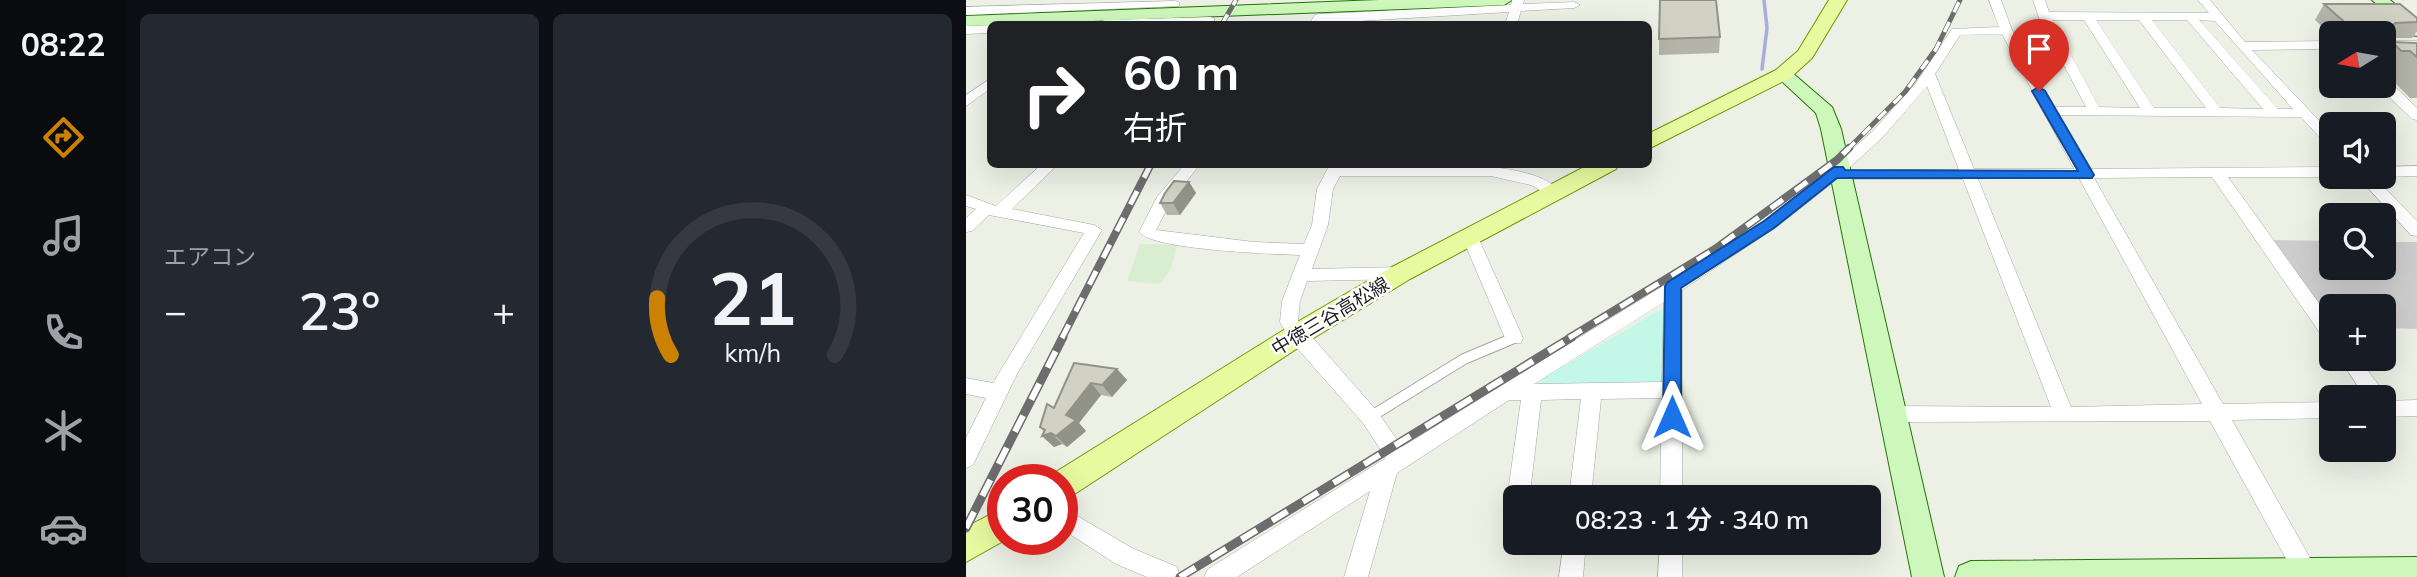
<!DOCTYPE html>
<html lang="ja">
<meta charset="utf-8">
<style>
:root{--surface:#171b24;--page:#242831;--text:#f1f3f6;--muted:#9ea1a6;--line:#363941;--accent:#ca8104}
body{margin:0;font-family:Mulish,"Noto Sans JP",sans-serif;background:var(--page);color:var(--text);height:100vh;display:flex;flex-direction:column;font-size:26px;white-space:nowrap}
*{box-sizing:border-box;margin:0}
p{font-size:23px;color:var(--muted)}
.icon{flex:none;width:38px;height:38px;fill:none;stroke:currentColor;stroke-width:2;stroke-linecap:round;stroke-linejoin:round}
.map{position:relative;flex:1;overflow:hidden}
.side{display:flex;flex-direction:column;gap:14px;padding:14px;background:#0d0f14;width:840px}
.side>*{flex:none}
.hud{position:absolute;left:21px;top:21px;width:665px;height:147px;border-radius:10px;box-shadow:0 7px 28px #0002;background:#202124;color:#fff;overflow:hidden}
.needle{width:46px;rotate:259deg}
.buttons{position:absolute;left:1353px;top:21px;display:grid;gap:14px}
.buttons a{display:grid;place-items:center;width:77px;height:77px;border-radius:10px;background:var(--surface);box-shadow:0 7px 28px #0002;font-size:35px}
.speed{position:absolute;left:21px;top:464px;display:flex;gap:14px;font-size:35px;font-weight:700;text-align:center}
.speed>*{display:grid;place-content:center;width:91px;height:91px;border-radius:50%;background:var(--surface);box-shadow:0 7px 28px #0002;line-height:1}
.speed .limit{border:10px solid #d22;background:#fff;color:#111}
.pin{position:absolute;display:grid;place-items:center;width:60px;height:60px;color:#fff;margin:-72px -30px;border-radius:50% 50% 50% 0;rotate:-45deg;box-shadow:0 0 7px #0007}
.pin .icon{rotate:45deg}
.me{position:absolute;width:77px;margin:-38px;rotate:0deg;stroke-linejoin:round;filter:drop-shadow(0 0 5px #0008)}
.turn{display:flex;align-items:center;gap:24px;height:147px;padding:0 21px;font-size:32px}
.turn .icon{width:91px;height:91px;stroke-width:2.5}
.turn b{display:block;font-size:49px;line-height:60px}
.big{font-size:52px;font-weight:600;line-height:1.1}
.side .widget{flex:1;display:flex;flex-direction:column;justify-content:center;gap:10px;min-width:0;padding:0 24px;border-radius:10px;background:var(--page)}
.side .dial{align-items:center;gap:0}
.dial svg{height:182px;overflow:visible;fill:none;stroke:var(--line);stroke-width:7;stroke-linecap:round;text-anchor:middle}
.dial text{fill:var(--text);stroke:none}
.heat{display:flex;justify-content:space-between;align-items:center;font-size:38px;direction:ltr}
.side .tiles{flex:1;display:grid;gap:14px;grid-template-columns:repeat(2,1fr)}
.trip{position:absolute;left:537px;top:485px;width:378px;height:70px;border-radius:10px;background:var(--surface);box-shadow:0 7px 28px #0002;font-weight:600;line-height:70px;text-align:center}
main{display:flex;flex:1;min-height:0}
.tabs{display:flex;flex-direction:column;width:126px;justify-content:space-around;align-items:center;background:#090b0e;color:var(--muted)}
.tabs .icon{width:49px;height:49px}
.tabs .current{color:var(--accent)}
.tabs b{font-size:32px;color:var(--text)}
.map>svg:first-child{display:block}
.religious{fill:#cdcdcd}
.farmland{fill:#d9eed1}
.park{fill:#c3f8e9}
.lines{fill:none;stroke-linecap:round;stroke-linejoin:round}
.stream{stroke:#a7aedc;stroke-width:3.5}
.lane-casing{stroke:#a6a6a6;stroke-width:12}
.street-casing{stroke:#a6a6a6;stroke-width:1}
.secondary-casing{stroke:#237507;stroke-width:2}
.primary-casing{stroke:#6a9703;stroke-width:2}
.lane{stroke:#fff;stroke-width:10}
.street{fill:#fff;fill-rule:evenodd}
.secondary{fill:#cef8bb;fill-rule:evenodd}
.primary{fill:#e8faa0;fill-rule:evenodd}
.rail-far2-casing{stroke:#6d6d6d;stroke-width:5}
.rail-far1-casing{stroke:#6d6d6d;stroke-width:8}
.rail-casing{stroke:#6d6d6d;stroke-width:9}
.rail-far2{stroke:#fff;stroke-width:3.5;stroke-dasharray:11;stroke-linecap:butt}
.rail-far1{stroke:#fff;stroke-width:5;stroke-dasharray:15;stroke-linecap:butt}
.rail{stroke:#fff;stroke-width:6;stroke-dasharray:18;stroke-linecap:butt}
.wall{fill:#b4b5a8}
.shaded-wall{fill:#929388}
.building{fill:#d1d2c3;stroke:#929388;stroke-width:2}
.route{fill:#1a73e8;stroke:#114b97;stroke-width:2}
.labels{text-anchor:middle;stroke-width:5;stroke-linejoin:round;paint-order:stroke}
.street-label{font-size:19px;fill:#1f1f1f;stroke:#fff}
</style>
<main>
<nav class="tabs">
<b>08:22</b>
<svg class="icon current" aria-label="directions" viewBox="0 0 24 24"><path d="M12 3l9 9-9 9-9-9zM9 14v-3h6M13 9l2 2-2 2"/></svg>
<svg class="icon" aria-label="music" viewBox="0 0 24 24"><path d="M9 18V5l10-2v13"/><circle cx="6" cy="18" r="3"/><circle cx="16" cy="16" r="3"/></svg>
<svg class="icon" aria-label="phone" viewBox="0 0 24 24"><path d="M5 4h4l2 5-3 2q2 4 5 5l2-3 5 2v4C11 20 4 13 5 4z"/></svg>
<svg class="icon" aria-label="climate" viewBox="0 0 24 24"><path d="M12 3v18M4 7l16 10M4 17L20 7"/></svg>
<svg class="icon" aria-label="car" viewBox="0 0 24 24"><path d="M5 17H2v-5l4-1 3-4h7l3 4 3 1v5h-3M9 17h6M6 11h13"/><circle cx="7" cy="17" r="2"/><circle cx="17" cy="17" r="2"/></svg>
</nav>
<section class="side">
<div class="tiles">
<div class="widget"><p>エアコン</p>
<div class="heat"><a>−</a><b class="big">23°</b><a>+</a></div>
</div>
<div class="widget dial"><svg viewBox="0 0 100 80">
<path d="M14 69A42 42 0 1 1 86 69"/>
<path d="M14 69A42 42 0 0 1 8 44" stroke="#ca8104"/>
<text x="50" y="56" font-size="32" font-weight="700">21</text>
<text x="50" y="72" font-size="11">km/h</text>
</svg></div>
</div>
</section>
<div class="map">
<svg width="1451" height="577" viewBox="0 0 1451 577">
<rect width="100%" height="100%" fill="#ecf0e5"/>
<polygon class="religious" points="1303,240 1365,241 1365,268 1418,268 1418,242 1451,242 1451,329 1418,328 1418,306 1365,306 1365,327"/>
<polygon class="farmland" points="174,244 211,245 205,269 194,284 161,281"/>
<polygon class="park" points="698,310 697,384 573,386 574,380 692,311"/>
<g class="lines">
<polyline class="stream" points="796,69 801,28 798,0"/>
<g class="lane-casing">
<polyline id="lane" points="404,417 498,359 548,338"/>
</g>
<g class="street-casing">
<g id="street">
<polygon points="546,0 558,0 557,4 608,2 614,5 608,8 555,11 551,24 539,24 543,12 343,24 349,15 353,14 545,5"/>
<path d="M1023,0H1035L1046,30L1088,107H1120L1073,18L1067,0H1079L1083,12L1243,13L1232,0H1244L1279,42L1365,41V49L1286,50L1365,133V145L1360,144L1335,117L1092,115L1123,169L1365,167V177H1262L1365,320V341L1358,339L1246,177L1128,178L1257,404L1365,402V418L1266,420L1348,565L1352,573L1350,577H1330L1244,421L927,422L920,420L917,414L920,408L927,406L1085,407L997,179H871L813,225L716,290V497H694L696,398L635,399L625,497H603L615,399L575,400L565,485L562,492L554,495L546,492L543,485L555,400H543L431,473L402,577H378L404,491L271,577H238L242,569L420,458L397,423L324,340L314,322L316,301L334,255C307,254 187,250 173,232L191,197L219,164H234L204,203L190,230L288,242L338,244L346,225L351,189L364,164C383,164 405,166 427,166C469,166 568,158 596,193L588,198L565,185L525,176H374L367,189L362,225L346,269L435,267L444,273L435,279L341,281L334,301L332,321L411,411L436,447L744,257L856,176L907,131L950,83L986,29L1033,27ZM1086,20H1118L1174,108L1133,107ZM1130,20H1173L1240,108H1188ZM1186,20H1221L1297,109L1254,108ZM1233,20L1249,21L1327,109H1312ZM1036,34L1108,169H1008L969,74L994,35ZM961,86L993,170H881L917,137ZM1113,178L1236,404L1105,407L1012,179ZM698,302L696,382L568,384Z"/>
<polygon points="209,1 213,2 213,6 0,15 0,7"/>
<polygon points="244,17 248,18 248,24 132,24 138,20"/>
<polygon points="24,25 24,33 0,34 0,26"/>
<rect x="1418" y="41" width="33" height="8"/>
<polygon points="24,79 24,89 0,106 0,95"/>
<polygon points="1418,80 1423,81 1451,108 1451,120 1446,119 1413,87 1418,86"/>
<polygon points="76,164 92,164 46,209 128,225 136,230 51,374 7,465 0,468 0,438 20,398 0,394 0,378 27,383 118,233 23,215 6,231 0,232 0,218 10,209 0,206 0,195 30,206"/>
<polygon points="1451,166 1451,176 1418,177 1418,167"/>
<polygon points="1392,177 1408,177 1451,221 1451,236 1445,235"/>
<polygon points="504,231 512,237 557,338 555,343 541,343 539,338 496,237"/>
<polygon points="1374,359 1393,359 1417,391 1420,397 1418,401 1451,400 1451,416 1418,417 1418,397 1399,397"/>
<polygon points="96,507 166,548 211,567 214,577 181,577 150,564 96,529"/>
<polygon points="598,542 620,542 617,577 593,577"/>
<polygon points="694,542 716,542 716,577 692,577"/>
</g>
</g>
<g class="secondary-casing">
<g id="secondary">
<polygon points="413,0 546,0 538,5 0,26 0,16"/>
<polygon points="1406,0 1424,0 1451,22 1451,36 1445,35"/>
<polygon points="817,69 823,70 866,107 875,129 978,577 946,577 855,129 850,113 808,74"/>
<polygon points="1451,557 1451,577 989,577 993,566 1005,561"/>
</g>
</g>
<g class="primary-casing">
<g id="primary">
<polygon points="863,0 881,0 846,58 824,78 682,149 682,134 810,70 832,51"/>
<polygon points="624,164 653,164 650,169 444,279 341,342 107,495 96,499 96,480 82,480 85,475 321,328 426,267"/>
<polygon points="37,508 37,539 41,539 0,562 0,527"/>
</g>
</g>
<use href="#lane" class="lane"/>
<use href="#street" class="street"/>
<use href="#secondary" class="secondary"/>
<use href="#primary" class="primary"/>
<g class="rail-far2-casing">
<g id="rail-far2">
<polyline points="256,24 270,0"/>
<polyline points="881,150 939,92 970,49 994,0"/>
</g>
</g>
<g class="rail-far1-casing">
<g id="rail-far1">
<polyline points="96,338 185,164"/>
<polyline points="603,338 749,249 871,160 883,148"/>
</g>
</g>
<g class="rail-casing">
<g id="rail">
<polyline points="0,528 97,337"/>
<polyline points="214,577 606,337"/>
</g>
</g>
<use href="#rail-far2" class="rail-far2"/>
<use href="#rail-far1" class="rail-far1"/>
<use href="#rail" class="rail"/>
</g>
<g class="wall">
<polygon points="1358,4 1451,18 1451,31 1446,38 1418,38 1418,40 1418,33 1365,33 1365,35 1349,20"/>
<polygon points="754,37 753,53 693,55 693,39"/>
<polygon points="1426,42 1451,43 1451,98 1444,98 1425,79 1418,78 1418,54"/>
<polygon points="223,182 230,193 214,215 201,215 194,203"/>
<polygon points="108,363 151,369 161,380 146,397 135,395 113,423 120,431 101,447 96,444 88,447 76,436 78,432 74,427 88,408"/>
</g>
<g class="shaded-wall">
<polygon points="223,182 230,193 214,215 207,203"/>
<polygon points="151,369 161,380 146,397 136,385"/>
<polygon points="125,383 135,395 113,423 120,431 101,447 90,436 100,415"/>
<polygon points="85,433 96,444 88,447 76,436"/>
</g>
<g class="building">
<polygon points="694,0 750,0 754,37 693,39"/>
<polygon points="1358,4 1434,4 1451,18 1451,22 1429,23 1426,27 1384,27"/>
<polygon points="1426,42 1451,43 1451,57 1444,51 1435,51"/>
<polygon points="208,181 223,182 207,203 194,203 199,193"/>
<polygon points="108,363 151,369 136,385 125,383 100,415 110,420 90,436 85,433 76,436 79,430 74,427 81,404 88,408"/>
</g>
<polygon class="route" points="1073,87 1079,91 1128,175 1126,178 871,178 808,228 715,288 715,417 712,422 706,424 699,422 697,417 699,286 702,282 798,221 868,167 877,167 879,170 1112,171 1066,91"/>
<g class="labels">
<g class="street-label">
<text transform="translate(364 316) rotate(-31)" y="7">中徳三谷高松線</text>
</g>
</g>
</svg>
<div class="buttons">
<a><svg class="needle" viewBox="-14 -14 28 28"><path d="M0-13l5 13h-10z" fill="#e53935"/><path d="M0 13l5-13h-10z" fill="#9ea1a6"/></svg></a>
<a><svg class="icon" aria-label="sound" viewBox="0 0 24 24"><path d="M4 9h4l5-4v14l-5-4H4zM17 9q2 3 0 6"/></svg></a>
<a><svg class="icon" aria-label="search" viewBox="0 0 24 24"><circle cx="10" cy="10" r="6"/><path d="M15 15l6 6"/></svg></a>
<a>+</a>
<a>−</a>
</div>
<div class="speed"><div class="limit">30</div></div>
<div class="pin" style="left:1073px;top:91px;background:#d93025"><svg class="icon" aria-label="arrive" viewBox="0 0 24 24"><path d="M6 21V4h12l-3 4 3 4H6"/></svg></div>
<svg class="me" style="left:706px;top:417px" viewBox="-20 -20 40 40"><path d="M0-17L14 15 0 8-14 15z" fill="#1a73e8" stroke="#fff" stroke-width="4"/></svg>
<div class="trip">08:23 · 1 分 · 340 m</div>
<div class="hud">
<div class="turn"><svg class="icon" aria-label="right" viewBox="0 0 24 24"><path d="M7 20v-9h11M14 6l5 5-5 5"/></svg><div><b>60 m</b>右折</div></div>
</div>
</div>
</main>
